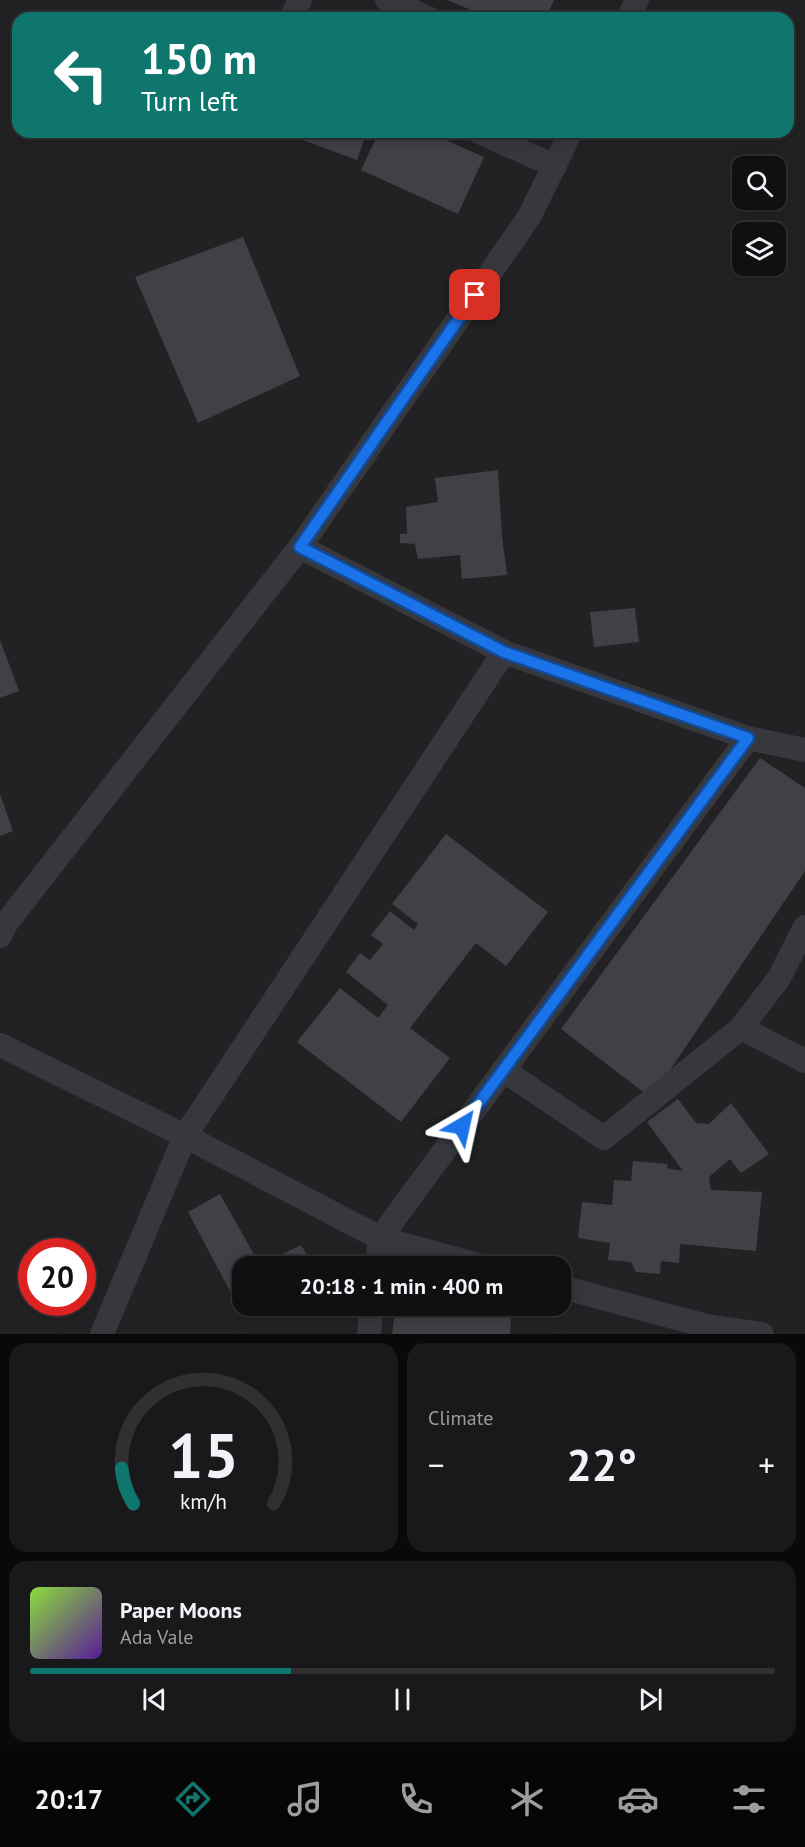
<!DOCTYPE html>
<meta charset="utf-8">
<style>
:root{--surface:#101012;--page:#19191b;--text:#f1f3f6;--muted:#9c9d9f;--line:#303032;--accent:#0f766e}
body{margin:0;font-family:"PT Sans",sans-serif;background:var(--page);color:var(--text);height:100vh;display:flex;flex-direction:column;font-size:22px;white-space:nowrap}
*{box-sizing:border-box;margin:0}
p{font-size:20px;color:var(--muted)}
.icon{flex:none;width:33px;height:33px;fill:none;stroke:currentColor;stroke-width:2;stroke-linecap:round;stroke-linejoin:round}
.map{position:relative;height:1334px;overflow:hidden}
.sheet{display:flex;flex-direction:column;gap:9px;padding:9px;background:#09090a;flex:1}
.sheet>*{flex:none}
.guide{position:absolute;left:12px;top:12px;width:782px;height:126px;border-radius:18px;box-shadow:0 3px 15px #0003,0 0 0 2px var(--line);background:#0f766e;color:#fff;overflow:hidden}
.controls{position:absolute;left:732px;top:156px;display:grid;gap:12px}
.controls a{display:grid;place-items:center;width:54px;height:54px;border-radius:12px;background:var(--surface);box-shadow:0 3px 15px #0003,0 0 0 2px var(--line);font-size:30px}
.speed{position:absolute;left:18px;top:1238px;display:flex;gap:12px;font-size:30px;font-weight:700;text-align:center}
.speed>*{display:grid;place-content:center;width:78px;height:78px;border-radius:50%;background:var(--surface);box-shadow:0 3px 15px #0003,0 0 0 2px var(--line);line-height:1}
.speed .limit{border:9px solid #d22;background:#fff;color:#111}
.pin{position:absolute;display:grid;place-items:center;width:51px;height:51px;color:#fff;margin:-26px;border-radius:12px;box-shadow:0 3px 9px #0006}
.me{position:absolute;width:66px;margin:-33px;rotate:36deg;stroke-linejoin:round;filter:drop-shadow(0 0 4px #0008)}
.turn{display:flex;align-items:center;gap:21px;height:126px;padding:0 30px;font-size:27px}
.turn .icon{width:78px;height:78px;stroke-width:2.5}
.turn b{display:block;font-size:42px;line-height:51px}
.big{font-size:45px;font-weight:700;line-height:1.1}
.sheet .widget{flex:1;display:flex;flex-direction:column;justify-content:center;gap:9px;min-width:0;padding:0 21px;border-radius:18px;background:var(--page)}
.sheet .dial{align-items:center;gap:0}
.dial svg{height:156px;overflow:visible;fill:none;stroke:var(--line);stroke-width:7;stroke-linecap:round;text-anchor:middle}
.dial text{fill:var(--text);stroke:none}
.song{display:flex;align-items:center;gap:18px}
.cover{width:72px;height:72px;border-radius:9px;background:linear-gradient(135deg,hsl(90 70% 55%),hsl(270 70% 35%))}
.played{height:6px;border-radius:3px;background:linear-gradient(90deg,var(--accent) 35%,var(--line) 35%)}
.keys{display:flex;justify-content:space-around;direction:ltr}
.heat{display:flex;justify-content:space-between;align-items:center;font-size:33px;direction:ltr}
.sheet .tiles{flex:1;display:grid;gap:9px;grid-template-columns:1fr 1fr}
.widget:last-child{grid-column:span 2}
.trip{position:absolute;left:232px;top:1256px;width:339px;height:60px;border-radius:18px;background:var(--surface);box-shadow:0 3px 15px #0003,0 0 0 2px var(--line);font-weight:700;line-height:60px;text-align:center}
.dock{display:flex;height:96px;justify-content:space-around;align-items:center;background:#060607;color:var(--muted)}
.dock .icon{width:42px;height:42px}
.dock .selected{color:var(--accent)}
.dock b{font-size:27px;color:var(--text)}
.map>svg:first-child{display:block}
.built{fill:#222225;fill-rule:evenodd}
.building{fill:#404145}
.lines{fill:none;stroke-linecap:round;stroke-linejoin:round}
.minor{stroke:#37383d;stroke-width:24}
.route-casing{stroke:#114b97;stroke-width:15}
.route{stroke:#1a73e8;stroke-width:10}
</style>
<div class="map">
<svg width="805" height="1334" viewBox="0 0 805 1334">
<rect width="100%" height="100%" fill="#161618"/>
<path class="built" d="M0,0H805V1334H0ZM18,18H788V132H18ZM742,166H776V200H742ZM742,232H776V266H742ZM32,1251H82V1302H32ZM243,1266H561V1305H243Z"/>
<g class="building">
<polygon points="447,0 554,0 546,18 490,18"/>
<polygon points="281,132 367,132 357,160"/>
<polygon points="379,132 428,132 484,157 458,214 361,170"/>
<polygon points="243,237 300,376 198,423 135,277"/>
<polygon points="498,470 502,536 507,575 462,579 460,555 418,559 415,544 400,543 400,534 407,534 406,507 438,502 435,478"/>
<polygon points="635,608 639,642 594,647 590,612"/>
<polygon points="0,640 19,691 0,698"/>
<polygon points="760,758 805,788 805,871 651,1098 561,1029"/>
<polygon points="0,794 13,831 0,836"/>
<polygon points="446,834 548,912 506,966 476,943 410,1028 450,1058 401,1122 297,1042 340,988 378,1018 388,1005 346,972 360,953 370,960 383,944 371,935 390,911 414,930 418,924 392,904"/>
<polygon points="678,1099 696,1123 709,1124 731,1103 769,1154 741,1173 730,1159 709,1177 711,1190 762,1192 756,1251 680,1244 679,1263 661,1261 660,1274 636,1272 631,1262 608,1260 610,1243 578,1238 582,1202 612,1205 614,1180 631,1181 633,1161 668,1164 667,1168 683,1171 647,1122"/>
<polygon points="220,1194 260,1265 301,1245 314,1266 243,1266 243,1305 255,1305 241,1312 188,1212"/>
<polygon points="396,1305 511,1318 510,1334 392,1334"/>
</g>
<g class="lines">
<g class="minor">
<polyline points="387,0 428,18"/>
<polyline points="291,18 300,0"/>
<polyline points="628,18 637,0"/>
<polyline points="479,132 555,166"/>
<polyline points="300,547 504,652 748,738 805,750"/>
<polyline points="0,936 7,922 300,547 529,217 571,132"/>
<polyline points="741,1028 805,1061"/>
<polyline points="0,1045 185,1136 380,1238 482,1266"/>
<polyline points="503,1070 604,1138 741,1028 779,978 805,927"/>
<polyline points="377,1266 380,1238 748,738"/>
<polyline points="561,1287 707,1326 762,1334"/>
<polyline points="102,1334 185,1136 504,652"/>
<polyline points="369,1334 372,1305"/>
</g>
</g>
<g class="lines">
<g class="route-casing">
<polyline id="route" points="462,1126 748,738 504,652 300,547 475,295"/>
</g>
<use href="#route" class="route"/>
</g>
</svg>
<div class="controls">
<a><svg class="icon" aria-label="search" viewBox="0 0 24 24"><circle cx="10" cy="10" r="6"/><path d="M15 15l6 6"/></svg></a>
<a><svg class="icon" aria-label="layers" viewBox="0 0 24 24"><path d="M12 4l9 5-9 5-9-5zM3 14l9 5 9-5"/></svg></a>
</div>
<div class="speed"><div class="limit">20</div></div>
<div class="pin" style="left:475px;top:295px;background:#d93025"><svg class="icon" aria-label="arrive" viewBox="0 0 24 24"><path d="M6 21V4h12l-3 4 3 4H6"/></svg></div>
<svg class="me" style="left:462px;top:1126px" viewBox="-20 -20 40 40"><path d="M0-17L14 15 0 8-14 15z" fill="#1a73e8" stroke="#fff" stroke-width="4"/></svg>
<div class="trip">20:18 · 1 min · 400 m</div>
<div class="guide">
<div class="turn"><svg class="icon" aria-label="left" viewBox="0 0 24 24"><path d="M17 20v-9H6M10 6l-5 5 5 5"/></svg><div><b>150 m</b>Turn left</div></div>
</div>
</div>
<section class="sheet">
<div class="tiles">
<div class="widget dial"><svg viewBox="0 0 100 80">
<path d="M14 69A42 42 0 1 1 86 69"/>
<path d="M14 69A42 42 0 0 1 8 51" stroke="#0f766e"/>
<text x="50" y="56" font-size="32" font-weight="700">15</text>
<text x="50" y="72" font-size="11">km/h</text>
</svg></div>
<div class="widget"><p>Climate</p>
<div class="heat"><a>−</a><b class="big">22°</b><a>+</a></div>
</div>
<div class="widget">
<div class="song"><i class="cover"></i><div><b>Paper Moons</b><p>Ada Vale</p></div></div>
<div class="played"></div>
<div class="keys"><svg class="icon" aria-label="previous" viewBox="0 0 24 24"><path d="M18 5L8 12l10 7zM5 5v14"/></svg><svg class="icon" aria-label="pause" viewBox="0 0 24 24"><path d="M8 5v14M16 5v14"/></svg><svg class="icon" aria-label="next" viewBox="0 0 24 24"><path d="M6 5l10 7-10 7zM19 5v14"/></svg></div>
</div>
</div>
</section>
<nav class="dock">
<b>20:17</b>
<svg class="icon selected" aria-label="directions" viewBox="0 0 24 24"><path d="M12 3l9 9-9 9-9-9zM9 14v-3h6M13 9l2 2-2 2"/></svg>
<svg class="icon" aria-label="music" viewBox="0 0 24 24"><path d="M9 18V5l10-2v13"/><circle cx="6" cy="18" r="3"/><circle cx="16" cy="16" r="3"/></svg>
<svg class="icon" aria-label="phone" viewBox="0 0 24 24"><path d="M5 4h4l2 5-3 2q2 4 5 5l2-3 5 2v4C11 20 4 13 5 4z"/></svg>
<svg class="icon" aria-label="climate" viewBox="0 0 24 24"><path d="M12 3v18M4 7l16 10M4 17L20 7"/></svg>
<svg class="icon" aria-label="car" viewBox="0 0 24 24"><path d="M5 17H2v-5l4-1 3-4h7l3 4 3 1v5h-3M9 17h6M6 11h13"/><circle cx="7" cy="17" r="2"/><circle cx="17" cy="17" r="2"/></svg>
<svg class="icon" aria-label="filters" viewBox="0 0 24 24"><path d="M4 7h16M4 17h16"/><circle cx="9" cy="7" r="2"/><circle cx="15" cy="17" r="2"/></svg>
</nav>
